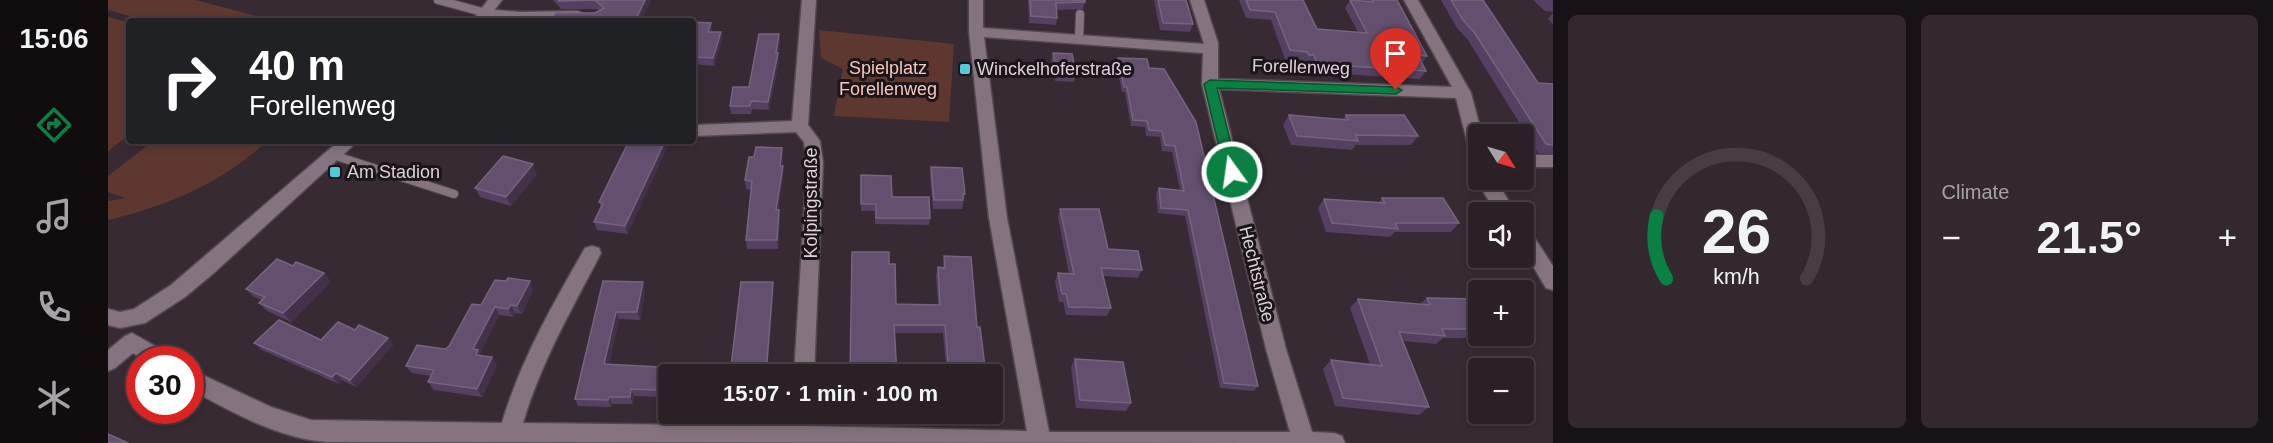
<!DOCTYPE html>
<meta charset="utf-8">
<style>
:root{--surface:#2a2026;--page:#32282e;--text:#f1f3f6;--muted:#a5a3a7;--line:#463e43;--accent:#0b8043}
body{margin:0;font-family:Helvetica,sans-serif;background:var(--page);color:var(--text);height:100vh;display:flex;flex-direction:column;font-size:22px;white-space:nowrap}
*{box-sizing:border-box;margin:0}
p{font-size:20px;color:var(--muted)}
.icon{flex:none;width:33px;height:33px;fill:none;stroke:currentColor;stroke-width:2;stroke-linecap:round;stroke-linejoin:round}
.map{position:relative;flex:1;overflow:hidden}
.details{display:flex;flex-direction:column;gap:15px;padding:15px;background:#171215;width:720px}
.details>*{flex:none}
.banner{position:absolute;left:18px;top:18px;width:570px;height:126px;border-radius:6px;box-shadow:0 3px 9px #0003,0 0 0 2px var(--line);background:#202124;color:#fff;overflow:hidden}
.needle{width:39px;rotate:127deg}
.controls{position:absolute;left:1360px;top:124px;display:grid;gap:12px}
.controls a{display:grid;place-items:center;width:66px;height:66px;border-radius:6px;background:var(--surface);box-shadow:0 3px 9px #0003,0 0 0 2px var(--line);font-size:30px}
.speed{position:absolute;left:18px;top:346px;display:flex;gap:12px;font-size:30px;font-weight:700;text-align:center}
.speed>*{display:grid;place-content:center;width:78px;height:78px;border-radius:50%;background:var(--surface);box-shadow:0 3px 9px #0003,0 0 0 2px var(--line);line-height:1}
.speed .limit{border:9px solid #d22;background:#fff;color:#111}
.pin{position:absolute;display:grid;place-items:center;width:51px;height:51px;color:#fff;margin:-62px -26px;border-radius:50% 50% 50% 0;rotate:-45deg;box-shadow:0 0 6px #0007}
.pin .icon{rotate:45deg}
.me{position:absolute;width:66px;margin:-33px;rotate:346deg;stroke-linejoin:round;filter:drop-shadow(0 0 4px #0008)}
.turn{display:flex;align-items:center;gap:21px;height:126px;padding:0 24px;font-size:27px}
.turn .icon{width:78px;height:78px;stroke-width:2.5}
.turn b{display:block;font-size:42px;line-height:51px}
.big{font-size:45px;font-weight:700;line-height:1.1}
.details .widget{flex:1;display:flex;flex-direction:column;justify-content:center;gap:9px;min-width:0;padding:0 21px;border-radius:9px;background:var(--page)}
.details .dial{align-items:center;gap:0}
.dial svg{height:156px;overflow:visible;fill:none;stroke:var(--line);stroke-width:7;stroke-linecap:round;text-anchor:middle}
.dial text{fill:var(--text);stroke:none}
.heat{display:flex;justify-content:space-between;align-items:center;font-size:33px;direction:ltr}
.details .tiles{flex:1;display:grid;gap:15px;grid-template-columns:repeat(2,1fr)}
.trip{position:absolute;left:550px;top:364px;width:345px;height:60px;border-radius:6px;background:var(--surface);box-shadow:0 3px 9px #0003,0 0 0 2px var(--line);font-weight:700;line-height:60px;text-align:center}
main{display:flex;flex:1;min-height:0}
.tab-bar{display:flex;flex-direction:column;width:108px;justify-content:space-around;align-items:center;background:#110d0f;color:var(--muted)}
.tab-bar .icon{width:42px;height:42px}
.tab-bar .selected{color:var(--accent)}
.tab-bar b{font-size:27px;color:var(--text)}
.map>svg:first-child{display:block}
.green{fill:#5e382f}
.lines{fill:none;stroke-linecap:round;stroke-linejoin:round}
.service-casing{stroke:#544850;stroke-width:10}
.minor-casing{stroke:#544850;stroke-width:3}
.tertiary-casing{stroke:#544850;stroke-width:3}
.service{stroke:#85747f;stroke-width:8}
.minor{fill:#85747f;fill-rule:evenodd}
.tertiary{fill:#85747f;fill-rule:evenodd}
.wall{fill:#554061}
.shaded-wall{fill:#433149}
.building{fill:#64506e;stroke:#76647e;stroke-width:1.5}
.route{fill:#0b8043;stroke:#07532c;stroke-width:1.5}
.poi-dot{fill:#52cbd8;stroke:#1b1519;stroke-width:2}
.labels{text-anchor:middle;stroke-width:6;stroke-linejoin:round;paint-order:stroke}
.street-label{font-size:18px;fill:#dcd2d8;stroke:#1b1519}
.park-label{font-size:18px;fill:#f7c7bc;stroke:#1b1519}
.poi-label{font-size:18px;fill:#dcd2d8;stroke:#1b1519;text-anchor:start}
</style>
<main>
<nav class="tab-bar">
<b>15:06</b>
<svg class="icon selected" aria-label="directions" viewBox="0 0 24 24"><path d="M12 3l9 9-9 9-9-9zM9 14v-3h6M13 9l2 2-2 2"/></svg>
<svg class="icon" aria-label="music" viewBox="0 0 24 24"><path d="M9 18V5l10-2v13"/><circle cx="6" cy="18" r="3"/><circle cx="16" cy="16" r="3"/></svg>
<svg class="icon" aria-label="phone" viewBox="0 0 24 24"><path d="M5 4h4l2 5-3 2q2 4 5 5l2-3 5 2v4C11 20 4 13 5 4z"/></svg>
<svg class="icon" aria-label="climate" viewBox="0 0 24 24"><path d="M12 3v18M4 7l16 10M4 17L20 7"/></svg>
</nav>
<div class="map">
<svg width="1445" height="443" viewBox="0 0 1445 443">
<rect width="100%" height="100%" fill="#382a33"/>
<g class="green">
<polygon points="0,0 87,0 168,21 39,21 0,10"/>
<polygon points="0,17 21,23 21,135 0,151"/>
<polygon points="711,30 846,44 841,122 726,116 735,69 713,58"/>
<path d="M45,141H159C114,183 59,206 0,220V201L17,198L0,192V176Z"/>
</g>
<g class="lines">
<g class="service-casing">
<g id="service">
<polyline points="330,0 378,13"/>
<polyline points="971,39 972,14"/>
<polyline points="225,155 346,194"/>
</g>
</g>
<g class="minor-casing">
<g id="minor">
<polygon points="694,0 708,0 700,125 712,141 715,163 706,375 686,375 699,163 696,142 688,132 585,136 585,126 588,125 684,121"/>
<path d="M861,0H875V28L1096,44L1082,0H1096L1110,43V79L1344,87L1296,0H1310L1363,93L1374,135H1371V163L1365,161L1363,157L1348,98L1111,89L1178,349L1204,432L1226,433L1234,436L1237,443L219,442C172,439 123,412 82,389V369L163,407L203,420L394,423C412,361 445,304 477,248L484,246L491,248L493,253C464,309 433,362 415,423L683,426V414H705L704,426L919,431L881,218L861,32ZM876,37L1095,53L1094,84L1158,349L1182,432H941L899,218Z"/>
<polygon points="378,9 411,12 470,11 477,15 470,19 411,20 373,16 371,13"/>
<rect x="1416" y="155" width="29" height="12"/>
<polygon points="1371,179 1388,180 1408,213 1389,213 1376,193"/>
<polygon points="1416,229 1422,231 1445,266 1445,290 1438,288 1416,251"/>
<polygon points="24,333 61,354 64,360 36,360 25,353 7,368 0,371 0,350 17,336"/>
</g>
</g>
<g class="tertiary-casing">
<g id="tertiary">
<polygon points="380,0 394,0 378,21 364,21"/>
<polygon points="231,141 250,141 107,272 77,297 37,323 12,328 0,325 0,309 12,312 26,309 63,285"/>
</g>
</g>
<use href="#service" class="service"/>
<use href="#minor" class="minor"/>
<use href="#tertiary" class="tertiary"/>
</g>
<g class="wall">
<polygon points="445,0 543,0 533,21 487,13 491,10 489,9 453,9"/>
<polygon points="920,0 977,0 977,2 975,9 948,10 949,18 948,25 921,23"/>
<polygon points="1046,0 1078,0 1085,24 1082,32 1052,30"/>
<polygon points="1131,0 1195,0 1209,29 1250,32 1237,8 1242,0 1255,1 1255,0 1289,0 1319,56 1314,63 1318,71 1312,79 1204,72 1201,64 1196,63 1195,60 1177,59 1163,20 1138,18"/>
<polygon points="1333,0 1375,0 1430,83 1445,84 1445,154 1430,153 1360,40 1349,28"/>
<polygon points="1425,0 1445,0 1445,12 1437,11"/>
<polygon points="1445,13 1445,24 1440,19"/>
<polygon points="585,22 604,31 603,32 613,32 614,40 606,66 585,64"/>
<polygon points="671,34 672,42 670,53 671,61 661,110 644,109 643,114 623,114 622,106 641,87"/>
<polygon points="945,53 968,74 966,82 947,81 943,61"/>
<polygon points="1010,58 1041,68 1150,386 1146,391 1112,388 1077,216 1050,213 1048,194 1051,188 1072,190 1064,152 1054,151 1052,137 1038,136 1037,127 1023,126 1017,92 1014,92 1008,63"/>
<polygon points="1181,115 1235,119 1238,115 1310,136 1303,145 1248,145 1244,150 1183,145 1175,125"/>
<polygon points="521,141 520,234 489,230 486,222 493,207 491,202"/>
<polygon points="675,158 674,166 675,176 670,210 672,219 670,249 639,249 638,240 643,190 638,189 637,180"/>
<polygon points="823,167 857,194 854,209 825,209 822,177"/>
<polygon points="429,174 403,206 372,197 367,188"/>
<polygon points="753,175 784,197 822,218 821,225 767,224 767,211 753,211"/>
<polygon points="1274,198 1351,223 1343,232 1287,232 1282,237 1218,232 1210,208 1216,199 1271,202"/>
<polygon points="952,209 1000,249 1034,270 1030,278 995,276 1003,308 999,316 958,315 955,302 951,302 947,281 950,273 961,274 950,217"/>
<polygon points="744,252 781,264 788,304 830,305 828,276 830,267 835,268 836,256 869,327 878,375 839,375 835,333 787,333 789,375 742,375"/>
<polygon points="185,266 216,273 223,282 183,322 159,311 151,303 154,300 146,297 138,289"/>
<polygon points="398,281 422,281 425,289 414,314 407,313 405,317 391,315 372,353 374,356 389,365 374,397 326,390 320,382 323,376 304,373 298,366 337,349 341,346 373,305"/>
<polygon points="495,281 537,290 532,320 511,319 501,364 552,367 555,375 551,397 526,396 525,404 504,404 503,407 470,406 467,399"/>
<polygon points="1319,298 1371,299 1371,336 1402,336 1399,338 1335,338 1328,344 1295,341 1321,407 1311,415 1227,406 1215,369 1223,360 1262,364 1242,308 1250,299 1312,304"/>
<polygon points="247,330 280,338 285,345 248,387 234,380 231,384 154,350 146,343 213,340"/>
<polygon points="967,359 1023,403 1018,411 968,408 963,367"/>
</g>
<g class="shaded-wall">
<polygon points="537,0 543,0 533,21 527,21"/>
<polygon points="603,23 604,31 601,39 600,32"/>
<polygon points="613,32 614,40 606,66 605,58"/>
<polygon points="671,34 672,42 670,55 670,53 671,61 661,110 660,102"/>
<polygon points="557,141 562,141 520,234 517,226"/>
<polygon points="674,148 675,158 673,175 672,166"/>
<polygon points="425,164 429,174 403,206 398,197"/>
<polygon points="675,166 675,176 669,219 668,210"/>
<polygon points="671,210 672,219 670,249 669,240"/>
<polygon points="216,273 223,282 183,322 175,313"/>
<polygon points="422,281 425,289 414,314 409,306"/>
<polygon points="535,282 537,290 532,320 529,312"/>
<polygon points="665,282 666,291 659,375 658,375"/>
<polygon points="403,305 407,313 405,317 400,309"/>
<polygon points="387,307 391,315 372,353 375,358 372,363 365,349"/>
<polygon points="508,312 511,319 500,371 496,364"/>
<polygon points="280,338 285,345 248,387 242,380"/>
<polygon points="384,357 389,365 374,397 369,389"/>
<polygon points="552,367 555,375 551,397 548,390"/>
<polygon points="228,373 234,380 231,384 224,377"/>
<polygon points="523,389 526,396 525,404 522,397"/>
<polygon points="501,397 504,404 503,407 500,400"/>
</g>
<g class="building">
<polygon points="450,0 537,0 527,21 442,21 448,13 487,13 496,8 487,0 451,1"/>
<polygon points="922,0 977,0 977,2 948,3 949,18 923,16"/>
<polygon points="1050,0 1078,0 1085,24 1055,23"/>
<polygon points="1138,0 1195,0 1209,29 1259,33 1242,0 1265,2 1264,0 1289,0 1319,56 1310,55 1318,71 1209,64 1206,55 1201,55 1199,52 1182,50 1167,12 1142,10"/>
<polygon points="1343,0 1375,0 1430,83 1445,84 1445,145 1438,144 1366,32 1355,20"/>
<polygon points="585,22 603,23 600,32 613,32 605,58 585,57"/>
<polygon points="651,34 671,34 668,53 670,53 660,102 643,101 642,106 622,106 625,87 641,87"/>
<polygon points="945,53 964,54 968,74 949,73"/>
<polygon points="1010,58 1039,59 1041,68 1056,69 1088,122 1150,386 1116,383 1080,210 1053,208 1051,188 1076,191 1067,146 1057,145 1054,131 1041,130 1039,121 1025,120 1019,87 1016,87"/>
<polygon points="1181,115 1240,120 1238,115 1296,115 1310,136 1248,135 1250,141 1189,136"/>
<polygon points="521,141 557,141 517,226 486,222 495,203 491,202"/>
<polygon points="648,147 674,148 672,166 675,166 668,210 671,210 669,240 638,240 644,181 637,180 641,157 646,157"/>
<polygon points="395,156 425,164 398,197 367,188"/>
<polygon points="823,167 854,168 857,194 855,194 855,200 826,200"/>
<polygon points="753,175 783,176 784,197 821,197 822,218 768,218 768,204 753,204"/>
<polygon points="1274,198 1335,198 1351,223 1287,223 1290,229 1224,223 1216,199 1277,203"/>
<polygon points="952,209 991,209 1000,249 1030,251 1034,270 993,268 1003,308 961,307 958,294 954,294 950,273 966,274"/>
<polygon points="744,252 781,252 781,264 787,264 788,304 832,305 830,267 837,268 836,256 863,257 869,327 872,327 878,375 841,375 837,325 786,325 789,375 742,375"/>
<polygon points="169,259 185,266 188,262 216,273 175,313 151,303 157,297 138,289"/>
<polygon points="400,278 422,281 409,306 403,305 400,309 387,307 365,349 370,350 368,355 384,357 369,389 320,382 326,370 298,366 309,345 337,349 341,346 364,304 373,305 387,280 398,281"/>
<polygon points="495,281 535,282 529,312 508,312 496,364 552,367 548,390 523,389 522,397 501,397 500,400 467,399"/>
<polygon points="633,282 665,282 658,375 622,375"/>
<polygon points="1319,298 1371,299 1371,329 1334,329 1337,336 1291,332 1321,407 1235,398 1223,360 1274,366 1250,299 1322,305"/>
<polygon points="171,320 213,340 230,322 247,330 251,325 280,338 242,380 228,373 224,377 146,343"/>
<polygon points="967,359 1015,362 1023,403 972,400"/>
<polygon points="0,434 20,443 0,443"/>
</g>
<polygon class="route" points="1102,80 1288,87 1294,90 1288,94 1109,88 1130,172 1124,177 1117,172 1096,84"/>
<g class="poi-dot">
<rect x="851" y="63" width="12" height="12" rx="3"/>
<rect x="221" y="166" width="12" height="12" rx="3"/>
</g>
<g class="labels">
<g class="street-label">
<text transform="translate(1193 67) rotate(2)" y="6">Forellenweg</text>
<text transform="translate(703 203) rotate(-90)" y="6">Kolpingstraße</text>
<text transform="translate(1149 274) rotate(76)" y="6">Hechtstraße</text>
</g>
<g class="park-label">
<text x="780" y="74">Spielplatz<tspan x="780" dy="21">Forellenweg</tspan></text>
</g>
<g class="poi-label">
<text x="869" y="75">Winckelhoferstraße</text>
<text x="239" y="178">Am Stadion</text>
</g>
</g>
</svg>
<div class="controls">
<a><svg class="needle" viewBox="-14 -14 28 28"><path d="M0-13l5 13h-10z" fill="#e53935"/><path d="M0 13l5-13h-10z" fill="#a5a3a7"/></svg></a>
<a><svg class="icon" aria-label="sound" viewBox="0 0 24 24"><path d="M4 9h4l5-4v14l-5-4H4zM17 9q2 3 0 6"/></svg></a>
<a>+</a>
<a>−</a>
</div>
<div class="speed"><div class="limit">30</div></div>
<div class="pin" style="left:1288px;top:90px;background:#d93025"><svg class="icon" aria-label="arrive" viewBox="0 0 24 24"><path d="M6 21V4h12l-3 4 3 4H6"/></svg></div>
<svg class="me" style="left:1124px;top:172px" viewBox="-20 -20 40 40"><circle r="17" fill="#0b8043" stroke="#fff" stroke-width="3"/><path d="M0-11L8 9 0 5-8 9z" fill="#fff"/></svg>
<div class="trip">15:07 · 1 min · 100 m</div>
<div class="banner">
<div class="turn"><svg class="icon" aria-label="right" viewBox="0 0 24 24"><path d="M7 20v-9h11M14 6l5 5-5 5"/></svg><div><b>40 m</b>Forellenweg</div></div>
</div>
</div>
<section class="details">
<div class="tiles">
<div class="widget dial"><svg viewBox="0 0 100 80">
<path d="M14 69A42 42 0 1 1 86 69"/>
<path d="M14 69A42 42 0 0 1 9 37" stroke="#0b8043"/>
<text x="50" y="56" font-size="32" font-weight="700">26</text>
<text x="50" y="72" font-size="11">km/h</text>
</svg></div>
<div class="widget"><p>Climate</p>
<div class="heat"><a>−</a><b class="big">21.5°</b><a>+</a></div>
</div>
</div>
</section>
</main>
